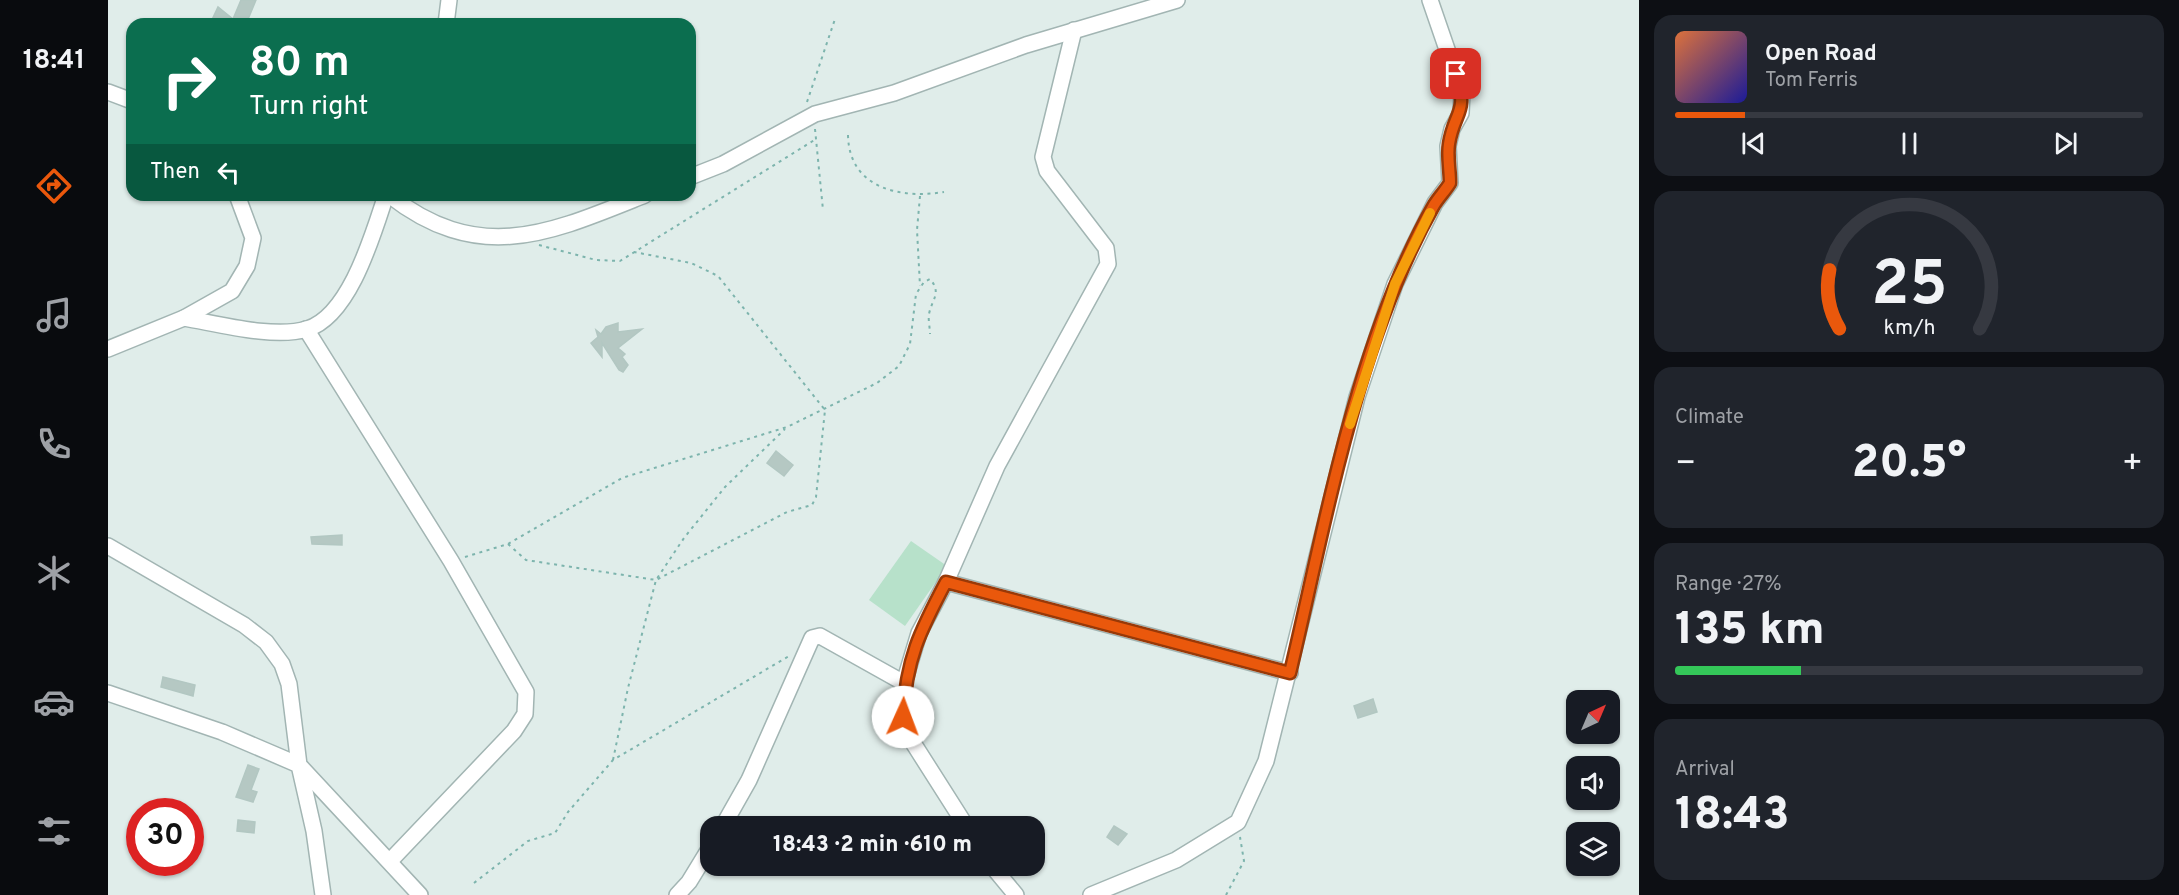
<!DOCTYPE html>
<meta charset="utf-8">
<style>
:root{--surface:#171b24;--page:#20242c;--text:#f1f3f6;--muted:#9ea1a6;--line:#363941;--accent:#ea580c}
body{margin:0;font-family:Overpass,sans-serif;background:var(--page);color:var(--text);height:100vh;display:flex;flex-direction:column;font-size:22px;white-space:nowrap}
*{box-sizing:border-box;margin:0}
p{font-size:20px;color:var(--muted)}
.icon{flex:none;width:33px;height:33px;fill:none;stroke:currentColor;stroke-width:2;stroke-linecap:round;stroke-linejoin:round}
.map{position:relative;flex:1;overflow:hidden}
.details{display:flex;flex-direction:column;gap:15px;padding:15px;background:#0d0f14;width:540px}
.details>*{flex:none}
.top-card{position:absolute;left:18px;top:18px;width:570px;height:183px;border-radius:18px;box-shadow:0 2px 4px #0004;background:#0b6e4f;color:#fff;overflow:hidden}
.needle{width:39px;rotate:44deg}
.buttons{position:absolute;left:1458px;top:690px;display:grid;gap:12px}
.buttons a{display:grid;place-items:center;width:54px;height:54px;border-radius:12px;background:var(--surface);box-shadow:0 2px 4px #0004;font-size:30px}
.speed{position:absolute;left:18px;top:798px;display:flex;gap:12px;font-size:30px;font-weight:700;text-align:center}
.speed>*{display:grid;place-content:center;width:78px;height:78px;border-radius:50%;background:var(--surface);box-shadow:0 2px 4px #0004;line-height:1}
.speed .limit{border:9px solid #d22;background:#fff;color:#111}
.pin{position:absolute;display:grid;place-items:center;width:51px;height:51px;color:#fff;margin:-26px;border-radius:12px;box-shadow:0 3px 9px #0006}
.me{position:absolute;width:66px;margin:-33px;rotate:2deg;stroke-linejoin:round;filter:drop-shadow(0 0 4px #0008)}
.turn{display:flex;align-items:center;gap:21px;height:126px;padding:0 24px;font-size:27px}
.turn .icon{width:78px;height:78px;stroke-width:2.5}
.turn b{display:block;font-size:42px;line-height:51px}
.then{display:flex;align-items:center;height:57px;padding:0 24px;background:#0003;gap:12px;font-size:22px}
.big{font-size:45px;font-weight:800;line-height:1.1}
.details .widget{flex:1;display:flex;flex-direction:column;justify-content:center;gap:9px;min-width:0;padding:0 21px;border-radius:18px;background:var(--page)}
.details .dial{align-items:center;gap:0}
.dial svg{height:156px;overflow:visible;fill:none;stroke:var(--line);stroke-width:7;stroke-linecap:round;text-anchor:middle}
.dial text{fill:var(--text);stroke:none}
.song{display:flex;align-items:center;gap:18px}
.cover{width:72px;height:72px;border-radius:9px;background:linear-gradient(135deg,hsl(20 70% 55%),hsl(240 70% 35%))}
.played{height:6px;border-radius:3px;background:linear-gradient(90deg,var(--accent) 15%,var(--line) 15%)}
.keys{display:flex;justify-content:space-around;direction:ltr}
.heat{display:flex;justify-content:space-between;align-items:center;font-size:33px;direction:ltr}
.charge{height:9px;border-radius:4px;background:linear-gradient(90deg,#34c759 27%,var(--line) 0)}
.trip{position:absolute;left:592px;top:816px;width:345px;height:60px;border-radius:18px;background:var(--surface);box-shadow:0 2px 4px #0004;font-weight:800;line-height:60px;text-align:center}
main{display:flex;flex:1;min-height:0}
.menu{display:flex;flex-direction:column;width:108px;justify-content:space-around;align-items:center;background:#090b0e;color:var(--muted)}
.menu .icon{width:42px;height:42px}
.menu .current{color:var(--accent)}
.menu b{font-size:27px;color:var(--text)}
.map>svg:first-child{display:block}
.green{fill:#b7e1ca}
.building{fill:#b5c8c3;stroke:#b2c7c2;stroke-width:1.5}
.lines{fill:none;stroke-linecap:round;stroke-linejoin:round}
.minor-casing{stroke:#a2b5b3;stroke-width:18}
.path{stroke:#7db4ad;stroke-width:2;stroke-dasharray:3 4.5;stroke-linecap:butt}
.minor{stroke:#fff;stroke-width:15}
.route-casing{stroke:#983908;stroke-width:15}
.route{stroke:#ea580c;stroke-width:10}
.slow{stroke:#f59e0b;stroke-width:10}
</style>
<main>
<nav class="menu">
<b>18:41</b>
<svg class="icon current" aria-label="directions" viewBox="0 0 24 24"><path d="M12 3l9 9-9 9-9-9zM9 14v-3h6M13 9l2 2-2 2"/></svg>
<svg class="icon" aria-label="music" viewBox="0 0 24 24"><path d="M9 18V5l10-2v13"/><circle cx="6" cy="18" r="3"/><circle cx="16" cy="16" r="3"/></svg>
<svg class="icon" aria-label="phone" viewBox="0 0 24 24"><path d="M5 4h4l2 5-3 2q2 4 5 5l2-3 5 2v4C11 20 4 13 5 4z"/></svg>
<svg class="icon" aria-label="climate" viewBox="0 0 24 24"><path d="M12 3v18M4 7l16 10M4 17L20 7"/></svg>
<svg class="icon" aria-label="car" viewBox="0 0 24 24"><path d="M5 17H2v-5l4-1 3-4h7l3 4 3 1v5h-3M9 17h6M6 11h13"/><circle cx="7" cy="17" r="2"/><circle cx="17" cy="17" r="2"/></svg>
<svg class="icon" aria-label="filters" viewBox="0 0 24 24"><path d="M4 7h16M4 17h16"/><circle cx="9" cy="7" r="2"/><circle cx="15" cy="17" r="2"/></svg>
</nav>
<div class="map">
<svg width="1531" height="895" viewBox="0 0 1531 895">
<rect width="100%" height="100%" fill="#e0edea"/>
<polygon class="green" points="803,541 839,566 797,626 761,600"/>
<g class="building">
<polygon points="133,0 148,0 138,24 102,24 110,7 125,19"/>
<polygon points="510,323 510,332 534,329 510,348 517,354 514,357 520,365 515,372 511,370 494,343 494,357 483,343 490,337 488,330 493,334 498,327"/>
<polygon points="668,451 685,465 676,476 659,463"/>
<polygon points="234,535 234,545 204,544 203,537"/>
<polygon points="55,677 87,685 85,696 53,687"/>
<polygon points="1265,699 1269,712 1250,718 1246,706"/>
<polygon points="140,765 151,769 143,790 149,792 145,802 128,797"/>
<polygon points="130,820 147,822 146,833 129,831"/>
<polygon points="1006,826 1019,834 1010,845 999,837"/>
</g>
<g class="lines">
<g class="minor-casing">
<g id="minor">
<polyline points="338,24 341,0"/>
<polyline points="0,92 24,101"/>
<polyline points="582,177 615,164 707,114 786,93 918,45 1069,0"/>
<path d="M281,195C372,266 442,233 537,195"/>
<path d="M76,318C111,324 166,339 199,329C242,316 265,234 278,195"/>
<polyline points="198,329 343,561 418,692 417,714 406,731 282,861"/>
<polyline points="0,349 76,318 124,291 139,266 145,238 129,195"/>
<polyline points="0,546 136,625 158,642 174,664 181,684 191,765 312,895"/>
<polyline points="838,582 1182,673"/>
<polyline points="0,693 114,732 191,765 206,831 215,895"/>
<polyline points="615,826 641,780 704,638 712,636 796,683"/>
<polyline points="858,826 802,738 795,717 796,683 811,633 838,582 889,466 1000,264 998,248 939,171 935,157 966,30"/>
<polyline points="884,866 908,895"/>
<polyline points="569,895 581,882 603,846"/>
<polyline points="983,895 1068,860 1130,822 1158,761 1249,397 1287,284 1327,203 1342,183 1340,146 1344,129 1353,113 1354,93 1322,0"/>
</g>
</g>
<g class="path">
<polyline points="699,102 727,19"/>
<polyline points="707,129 715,210"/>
<path d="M740,135C741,189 793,199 836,192"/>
<polyline points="812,196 809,230 812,286"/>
<polyline points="431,245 488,260 512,261 708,139"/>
<polyline points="400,544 418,560 548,580 679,512 704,505 708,497 717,410 610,276 583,263 526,252"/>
<path d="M357,557L400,544L514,478L679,427L769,383L791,366L802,344L808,294L816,282L822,279C834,293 824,299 821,314C820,320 822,328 822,334"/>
<polyline points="505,760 520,688 548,580 576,538 617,487 677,429"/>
<polyline points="366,883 420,841 447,833 460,812 505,760 681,656"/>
<polyline points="1118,895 1136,861 1132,837"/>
</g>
<use href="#minor" class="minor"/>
</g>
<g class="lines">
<g class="route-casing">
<path id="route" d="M795,717C798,659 812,631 838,582L1182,673C1218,521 1249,341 1326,205C1331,197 1337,191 1342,183C1342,170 1339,156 1341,144C1346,111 1361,114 1348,74"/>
</g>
<use href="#route" class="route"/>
<polyline class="slow" points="1242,424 1287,284 1322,213"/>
</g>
</svg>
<div class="buttons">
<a><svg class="needle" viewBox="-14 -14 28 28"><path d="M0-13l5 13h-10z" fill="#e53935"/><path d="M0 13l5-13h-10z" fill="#9ea1a6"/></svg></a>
<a><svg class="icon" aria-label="sound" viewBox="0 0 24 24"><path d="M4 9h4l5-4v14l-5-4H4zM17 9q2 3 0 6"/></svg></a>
<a><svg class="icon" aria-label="layers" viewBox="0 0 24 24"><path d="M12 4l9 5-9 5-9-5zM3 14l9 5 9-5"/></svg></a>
</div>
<div class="speed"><div class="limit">30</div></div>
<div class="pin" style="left:1348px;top:74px;background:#d93025"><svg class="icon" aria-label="arrive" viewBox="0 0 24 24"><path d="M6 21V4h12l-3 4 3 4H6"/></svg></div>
<svg class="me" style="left:795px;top:717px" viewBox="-20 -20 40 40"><circle r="19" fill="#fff"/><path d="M0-13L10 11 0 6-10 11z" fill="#ea580c"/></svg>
<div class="trip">18:43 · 2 min · 610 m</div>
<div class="top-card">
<div class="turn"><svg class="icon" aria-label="right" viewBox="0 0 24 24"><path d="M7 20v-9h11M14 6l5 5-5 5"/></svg><div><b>80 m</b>Turn right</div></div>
<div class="then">Then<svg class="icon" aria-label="left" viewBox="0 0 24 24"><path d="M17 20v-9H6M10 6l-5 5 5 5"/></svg></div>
</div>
</div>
<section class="details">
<div class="widget">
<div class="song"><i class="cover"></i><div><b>Open Road</b><p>Tom Ferris</p></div></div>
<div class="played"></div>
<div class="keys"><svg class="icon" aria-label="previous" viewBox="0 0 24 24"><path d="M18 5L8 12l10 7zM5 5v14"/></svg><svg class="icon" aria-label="pause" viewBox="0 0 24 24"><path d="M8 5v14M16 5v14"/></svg><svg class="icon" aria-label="next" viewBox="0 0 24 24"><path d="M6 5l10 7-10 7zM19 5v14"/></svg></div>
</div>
<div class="widget dial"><svg viewBox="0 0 100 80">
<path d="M14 69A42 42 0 1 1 86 69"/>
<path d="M14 69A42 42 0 0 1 9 39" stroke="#ea580c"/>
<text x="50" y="56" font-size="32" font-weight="700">25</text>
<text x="50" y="72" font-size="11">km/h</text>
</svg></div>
<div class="widget"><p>Climate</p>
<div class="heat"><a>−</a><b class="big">20.5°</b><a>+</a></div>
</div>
<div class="widget"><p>Range · 27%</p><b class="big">135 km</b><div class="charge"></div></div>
<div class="widget"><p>Arrival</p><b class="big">18:43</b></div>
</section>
</main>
